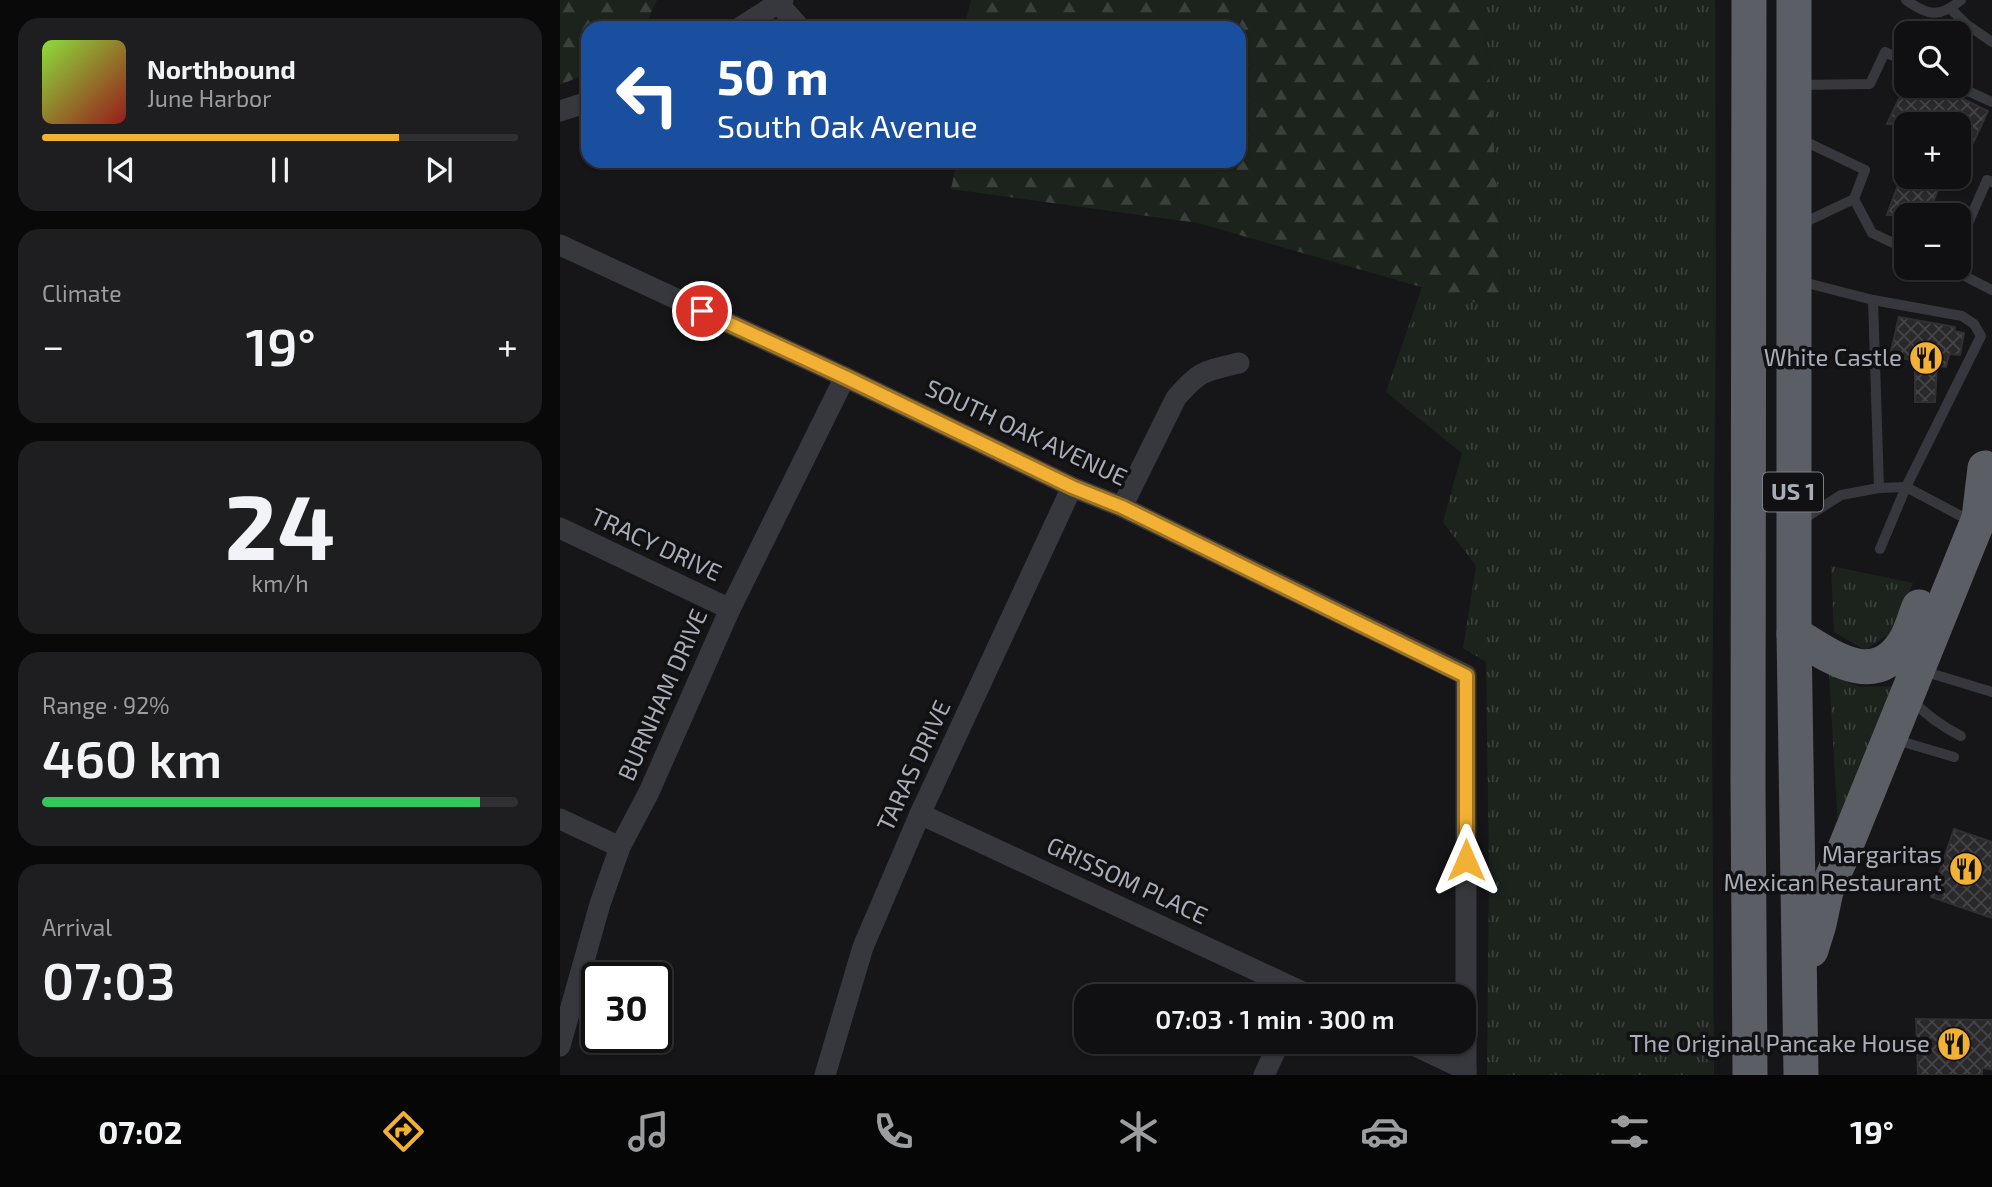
<!DOCTYPE html>
<meta charset="utf-8">
<style>
:root{--surface:#101012;--page:#1e1e20;--text:#f1f3f6;--muted:#9c9d9f;--line:#303032;--accent:#f2b134}
body{margin:0;font-family:"Exo 2",sans-serif;background:var(--page);color:var(--text);height:100vh;display:flex;flex-direction:column;font-size:26px;white-space:nowrap}
*{box-sizing:border-box;margin:0}
p{font-size:23px;color:var(--muted)}
.icon{flex:none;width:38px;height:38px;fill:none;stroke:currentColor;stroke-width:2;stroke-linecap:round;stroke-linejoin:round}
.map{position:relative;flex:1;overflow:hidden}
.details{display:flex;flex-direction:column;gap:18px;padding:18px;background:#09090a;width:560px}
.details>*{flex:none}
.banner{position:absolute;left:21px;top:21px;width:665px;height:147px;border-radius:21px;box-shadow:0 2px 5px #0004,0 0 0 2px var(--line);background:#1a4fa0;color:#fff;overflow:hidden}
.controls{position:absolute;left:1334px;top:21px;display:grid;gap:14px}
.controls a{display:grid;place-items:center;width:77px;height:77px;border-radius:14px;background:var(--surface);box-shadow:0 2px 5px #0004,0 0 0 2px var(--line);font-size:35px}
.speed{position:absolute;left:21px;top:962px;display:flex;gap:14px;font-size:35px;font-weight:700;text-align:center}
.speed>*{display:grid;place-content:center;width:91px;height:91px;border-radius:50%;background:var(--surface);box-shadow:0 2px 5px #0004,0 0 0 2px var(--line);line-height:1}
.speed .limit{border:4px solid #111;border-radius:10px;background:#fff;color:#111}
.pin{position:absolute;display:grid;place-items:center;width:60px;height:60px;color:#fff;margin:-30px;border:4px solid #fff;border-radius:50%;box-shadow:0 2px 7px #0007}
.me{position:absolute;width:77px;margin:-38px;rotate:0deg;stroke-linejoin:round;filter:drop-shadow(0 0 5px #0008)}
.turn{display:flex;align-items:center;gap:24px;height:147px;padding:0 21px;font-size:32px}
.turn .icon{width:91px;height:91px;stroke-width:2.5}
.turn b{display:block;font-size:49px;line-height:60px}
.big{font-size:52px;font-weight:600;line-height:1.1}
.details .card{flex:1;display:flex;flex-direction:column;justify-content:center;gap:10px;min-width:0;padding:0 24px;border-radius:21px;background:var(--page)}
.details .dial{align-items:center;gap:0}
.dial b{font-size:91px;line-height:1}
.song{display:flex;align-items:center;gap:21px}
.cover{width:84px;height:84px;border-radius:10px;background:linear-gradient(135deg,hsl(90 70% 55%),hsl(0 70% 35%))}
.played{height:7px;border-radius:4px;background:linear-gradient(90deg,var(--accent) 75%,var(--line) 75%)}
.keys{display:flex;justify-content:space-around;direction:ltr}
.heat{display:flex;justify-content:space-between;align-items:center;font-size:38px;direction:ltr}
.charge{height:10px;border-radius:5px;background:linear-gradient(90deg,#34c759 92%,var(--line) 0)}
.trip{position:absolute;left:514px;top:984px;width:402px;height:70px;border-radius:21px;background:var(--surface);box-shadow:0 2px 5px #0004,0 0 0 2px var(--line);font-weight:600;line-height:70px;text-align:center}
.dock{display:flex;height:112px;justify-content:space-around;align-items:center;background:#060607;color:var(--muted)}
.dock .icon{width:49px;height:49px}
.dock .active{color:var(--accent)}
.dock b{font-size:32px;color:var(--text)}
main{display:flex;flex:1;min-height:0}
.map>svg:first-child{display:block}
.grass{fill:url(#grass-tufts)}
.forest{fill:url(#forest-firs)}
.building{fill:url(#building-cross-hatch);stroke:#303034;stroke-width:2}
.lines{fill:none;stroke-linecap:round;stroke-linejoin:round}
.service{stroke:#37383d;stroke-width:10}
.minor{stroke:#37383d;stroke-width:21}
.trunk{stroke:#5b5e65;stroke-width:35}
.route-casing{stroke:#9d7322;stroke-width:18}
.route{stroke:#f2b134;stroke-width:12}
.labels{text-anchor:middle;stroke-width:7;stroke-linejoin:round;paint-order:stroke}
.shield{fill:#111113;stroke:#7b7e86;stroke-width:2}
.shield-label{font-size:23px;font-weight:bold;fill:#a8adb8}
.poi-label{font-size:24px;fill:#a8adb8;stroke:#111113;text-anchor:end}
.street-label{font-size:24px;fill:#a8adb8;stroke:#111113}
</style>
<main>
<section class="details">
<div class="card">
<div class="song"><i class="cover"></i><div><b>Northbound</b><p>June Harbor</p></div></div>
<div class="played"></div>
<div class="keys"><svg class="icon" aria-label="previous" viewBox="0 0 24 24"><path d="M18 5L8 12l10 7zM5 5v14"/></svg><svg class="icon" aria-label="pause" viewBox="0 0 24 24"><path d="M8 5v14M16 5v14"/></svg><svg class="icon" aria-label="next" viewBox="0 0 24 24"><path d="M6 5l10 7-10 7zM19 5v14"/></svg></div>
</div>
<div class="card"><p>Climate</p>
<div class="heat"><a>−</a><b class="big">19°</b><a>+</a></div>
</div>
<div class="card dial"><b>24</b><p>km/h</p></div>
<div class="card"><p>Range · 92%</p><b class="big">460 km</b><div class="charge"></div></div>
<div class="card"><p>Arrival</p><b class="big">07:03</b></div>
</section>
<div class="map">
<svg width="1432" height="1075" viewBox="0 0 1432 1075">
<defs>
<pattern id="grass-tufts" width="24" height="20" patternUnits="userSpaceOnUse" patternTransform="scale(1.75)"><rect width="24" height="20" fill="#1c231d"/><path d="M3 7l-1-3M5 7V3M7 7l1-3M15 17l-1-3M17 17v-4M19 17l1-3" fill="none" stroke="#3a403c"/></pattern>
<pattern id="forest-firs" width="22" height="20" patternUnits="userSpaceOnUse" patternTransform="scale(1.75)"><rect width="22" height="20" fill="#1c231d"/><path d="M5 1l3.5 6h-7zM16 11l3.5 6h-7z" fill="#3a403c"/></pattern>
<pattern id="building-cross-hatch" width="8" height="8" patternUnits="userSpaceOnUse" patternTransform="scale(1.75)"><rect width="8" height="8" fill="#29292c"/><path d="M0 0l8 8M0 8l8-8" fill="none" stroke="#454548"/></pattern>
</defs>
<rect width="100%" height="100%" fill="#161618"/>
<g class="grass">
<polygon points="924,0 1155,0 1156,298 1152,728 1154,1075 927,1075 929,871 926,662 903,648 916,566 883,522 902,453 826,392 862,287 945,310"/>
<polygon points="1271,566 1353,583 1333,631 1305,650 1274,632"/>
<polygon points="1269,674 1300,687 1337,686 1278,827"/>
</g>
<g class="forest">
<polygon points="0,0 97,0 84,28 28,28 28,73 0,85"/>
<polygon points="411,0 924,0 945,311 638,223 391,189 397,161 679,161 679,28 404,28"/>
</g>
<g class="building">
<polygon points="1345,86 1376,86 1428,111 1398,175 1398,124 1327,124"/>
<polygon points="1341,177 1383,177 1368,215 1327,215"/>
<polygon points="1339,317 1395,327 1394,331 1404,333 1400,355 1389,354 1386,367 1377,366 1375,402 1355,402 1355,361 1330,355"/>
<polygon points="1394,829 1432,842 1432,918 1371,897"/>
<polygon points="1356,1019 1432,1020 1432,1069 1422,1068 1422,1075 1358,1075"/>
</g>
<g class="lines">
<g class="service">
<path d="M1346,0C1368,16 1380,18 1401,0"/>
<polyline points="1391,9 1406,24 1432,42"/>
<polyline points="1239,85 1310,84 1325,52 1346,62"/>
<polyline points="1397,86 1432,102"/>
<polyline points="1238,138 1305,170 1294,199 1239,225"/>
<polyline points="1294,199 1312,233 1346,249"/>
<polyline points="1398,246 1427,180 1432,182"/>
<polyline points="1389,268 1432,290"/>
<polyline points="1239,281 1313,300 1402,316 1414,324 1421,336 1346,487 1320,549"/>
<polyline points="1313,300 1319,488"/>
<polyline points="1242,520 1281,495 1319,488 1346,487 1399,515"/>
<polyline points="1363,671 1432,692"/>
<path d="M1351,699C1366,715 1381,726 1401,736"/>
<polyline points="1333,739 1394,757"/>
</g>
<g class="minor">
<polyline points="219,4 240,28"/>
<polyline points="179,28 223,0"/>
<polyline points="0,111 28,102"/>
<polyline points="0,245 285,377 512,487 562,507 906,675 906,1075"/>
<path d="M562,507L616,398C640,370 645,371 679,363"/>
<polyline points="0,528 170,609"/>
<polyline points="360,814 751,996"/>
<polyline points="0,819 60,847"/>
<polyline points="845,1041 906,1070"/>
<polyline points="0,1046 40,904 60,847 89,792 170,609 285,377"/>
<polyline points="265,1075 303,947 360,814 512,487"/>
<polyline points="704,1075 720,1041"/>
</g>
<g class="trunk">
<polyline points="1189,0 1188,785 1190,1075"/>
<polyline points="1234,0 1234,634 1241,1075"/>
<path d="M1234,634C1269,655 1313,691 1344,643C1351,633 1354,619 1359,607"/>
<polyline points="1251,950 1259,924 1266,891 1283,853 1419,518 1425,468"/>
</g>
</g>
<g class="lines">
<g class="route-casing">
<polyline id="route" points="142,311 285,377 512,487 562,507 906,676 906,860"/>
</g>
<use href="#route" class="route"/>
</g>
<defs>
<g id="restaurant-disc" transform="scale(1.75)"><circle r="9.5" fill="#f2b134" stroke="#111113"/><path d="M-5-6h1v4h1v-4h1v4h1v-4h1v5L-1.5 .5V6h-2V.5L-5-1ZM5-6V6H3V1.5H1.5Q1.5-4 5-6Z" fill="#111"/></g>
</defs>
<g fill-rule="evenodd">
<use href="#restaurant-disc" x="1366" y="358"/>
<use href="#restaurant-disc" x="1406" y="869"/>
<use href="#restaurant-disc" x="1394" y="1044"/>
</g>
<g class="labels">
<rect class="shield" x="1203" y="472.5" width="60" height="39" rx="5"/>
<g class="shield-label">
<text x="1233" y="500">US 1</text>
</g>
<g class="poi-label">
<text x="1342" y="366">White Castle</text>
<text x="1382" y="863">Margaritas<tspan x="1382" dy="28">Mexican Restaurant</tspan></text>
<text x="1370" y="1052">The Original Pancake House</text>
</g>
<g class="street-label">
<text transform="translate(466 433) rotate(25)" y="8">SOUTH OAK AVENUE</text>
<text transform="translate(96 545) rotate(25)" y="8">TRACY DRIVE</text>
<text transform="translate(103 695) rotate(-66)" y="8">BURNHAM DRIVE</text>
<text transform="translate(354 766) rotate(-65)" y="8">TARAS DRIVE</text>
<text transform="translate(567 881) rotate(25)" y="8">GRISSOM PLACE</text>
</g>
</g>
</svg>
<div class="controls">
<a><svg class="icon" aria-label="search" viewBox="0 0 24 24"><circle cx="10" cy="10" r="6"/><path d="M15 15l6 6"/></svg></a>
<a>+</a>
<a>−</a>
</div>
<div class="speed"><div class="limit">30</div></div>
<div class="pin" style="left:142px;top:311px;background:#d93025"><svg class="icon" aria-label="arrive" viewBox="0 0 24 24"><path d="M6 21V4h12l-3 4 3 4H6"/></svg></div>
<svg class="me" style="left:906px;top:860px" viewBox="-20 -20 40 40"><path d="M0-17L14 15 0 8-14 15z" fill="#f2b134" stroke="#fff" stroke-width="4"/></svg>
<div class="trip">07:03 · 1 min · 300 m</div>
<div class="banner">
<div class="turn"><svg class="icon" aria-label="left" viewBox="0 0 24 24"><path d="M17 20v-9H6M10 6l-5 5 5 5"/></svg><div><b>50 m</b>South Oak Avenue</div></div>
</div>
</div>
</main>
<nav class="dock">
<b>07:02</b>
<svg class="icon active" aria-label="directions" viewBox="0 0 24 24"><path d="M12 3l9 9-9 9-9-9zM9 14v-3h6M13 9l2 2-2 2"/></svg>
<svg class="icon" aria-label="music" viewBox="0 0 24 24"><path d="M9 18V5l10-2v13"/><circle cx="6" cy="18" r="3"/><circle cx="16" cy="16" r="3"/></svg>
<svg class="icon" aria-label="phone" viewBox="0 0 24 24"><path d="M5 4h4l2 5-3 2q2 4 5 5l2-3 5 2v4C11 20 4 13 5 4z"/></svg>
<svg class="icon" aria-label="climate" viewBox="0 0 24 24"><path d="M12 3v18M4 7l16 10M4 17L20 7"/></svg>
<svg class="icon" aria-label="car" viewBox="0 0 24 24"><path d="M5 17H2v-5l4-1 3-4h7l3 4 3 1v5h-3M9 17h6M6 11h13"/><circle cx="7" cy="17" r="2"/><circle cx="17" cy="17" r="2"/></svg>
<svg class="icon" aria-label="filters" viewBox="0 0 24 24"><path d="M4 7h16M4 17h16"/><circle cx="9" cy="7" r="2"/><circle cx="15" cy="17" r="2"/></svg>
<b>19°</b>
</nav>
